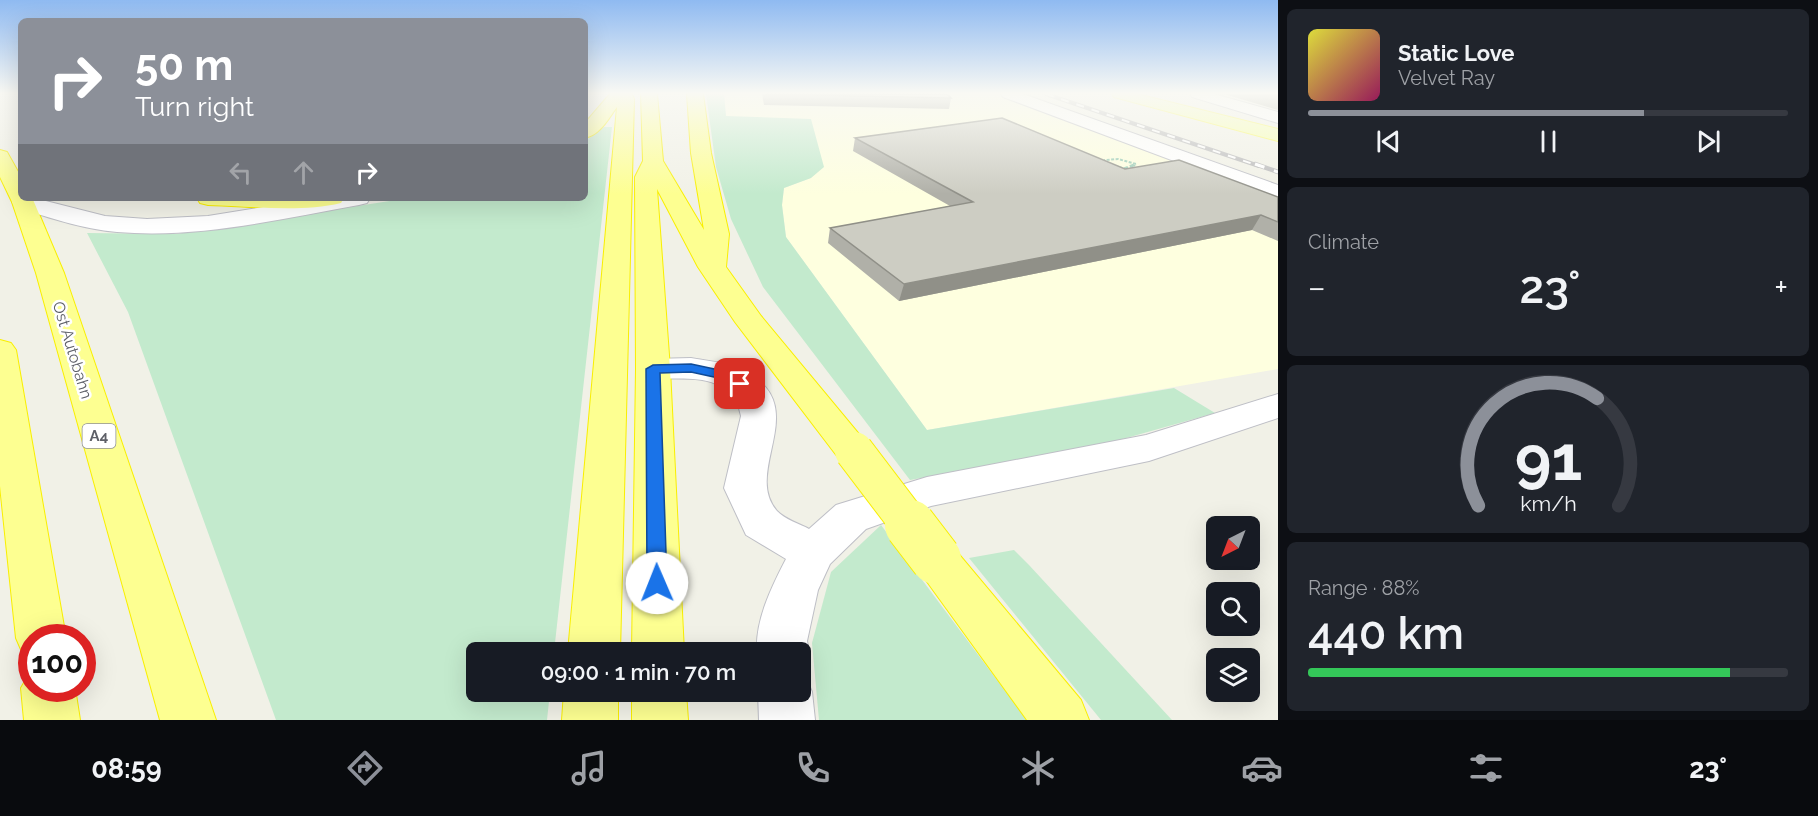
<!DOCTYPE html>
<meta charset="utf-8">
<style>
:root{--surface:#171b24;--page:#20242c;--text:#f1f3f6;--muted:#9ea1a6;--line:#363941;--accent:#8c9099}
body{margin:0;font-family:Raleway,sans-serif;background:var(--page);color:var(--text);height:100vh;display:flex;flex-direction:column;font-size:22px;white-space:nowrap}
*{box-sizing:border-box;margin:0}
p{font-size:20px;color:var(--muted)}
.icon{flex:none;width:33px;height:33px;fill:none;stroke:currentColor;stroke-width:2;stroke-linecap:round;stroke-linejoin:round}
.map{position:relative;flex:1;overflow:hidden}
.sheet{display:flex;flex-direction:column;gap:9px;padding:9px;background:#0d0f14;width:540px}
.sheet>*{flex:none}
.top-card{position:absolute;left:18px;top:18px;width:570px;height:183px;border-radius:9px;box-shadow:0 6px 24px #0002;background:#8c9099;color:#fff;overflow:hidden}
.needle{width:39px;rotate:222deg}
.tools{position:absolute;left:1206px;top:516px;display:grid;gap:12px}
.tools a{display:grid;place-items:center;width:54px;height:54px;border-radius:9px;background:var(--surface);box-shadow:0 6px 24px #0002;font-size:30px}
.speed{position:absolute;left:18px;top:624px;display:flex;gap:12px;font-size:30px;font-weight:700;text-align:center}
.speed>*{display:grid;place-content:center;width:78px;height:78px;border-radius:50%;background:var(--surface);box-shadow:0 6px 24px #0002;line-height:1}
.speed .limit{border:9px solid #d22;background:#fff;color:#111}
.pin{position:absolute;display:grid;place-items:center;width:51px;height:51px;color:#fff;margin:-26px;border-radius:12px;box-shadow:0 3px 9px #0006}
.me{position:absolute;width:66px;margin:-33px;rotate:359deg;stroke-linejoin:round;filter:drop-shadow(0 0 4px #0008)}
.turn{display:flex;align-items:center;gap:21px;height:126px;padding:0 18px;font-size:27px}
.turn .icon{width:78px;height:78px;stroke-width:2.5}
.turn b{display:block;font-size:42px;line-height:51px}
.lanes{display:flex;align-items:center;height:57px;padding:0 18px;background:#0003;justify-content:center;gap:30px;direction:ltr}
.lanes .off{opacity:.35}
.big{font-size:45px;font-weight:600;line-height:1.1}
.sheet .card{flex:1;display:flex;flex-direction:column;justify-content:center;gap:9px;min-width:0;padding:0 21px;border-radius:9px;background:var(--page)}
.sheet .dial{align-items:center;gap:0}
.dial svg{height:156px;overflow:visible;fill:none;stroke:var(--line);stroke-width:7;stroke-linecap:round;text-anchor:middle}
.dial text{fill:var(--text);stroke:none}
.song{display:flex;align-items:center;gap:18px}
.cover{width:72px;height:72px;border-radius:9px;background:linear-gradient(135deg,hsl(60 70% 55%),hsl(330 70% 35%))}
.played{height:6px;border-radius:3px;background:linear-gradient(90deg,var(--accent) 70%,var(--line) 70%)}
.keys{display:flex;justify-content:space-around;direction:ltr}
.heat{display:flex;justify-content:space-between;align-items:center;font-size:33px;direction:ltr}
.charge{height:9px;border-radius:4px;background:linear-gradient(90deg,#34c759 88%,var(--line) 0)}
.trip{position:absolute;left:466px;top:642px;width:345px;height:60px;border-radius:9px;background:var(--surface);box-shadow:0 6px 24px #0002;font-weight:600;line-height:60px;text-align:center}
.tab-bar{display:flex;height:96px;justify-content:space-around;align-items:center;background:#090b0e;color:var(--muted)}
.tab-bar .icon{width:42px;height:42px}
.tab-bar .current{color:var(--accent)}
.tab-bar b{font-size:27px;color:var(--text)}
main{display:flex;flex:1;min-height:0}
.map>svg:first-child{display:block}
.commercial{fill:#feffdf}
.green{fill:#c3eacd}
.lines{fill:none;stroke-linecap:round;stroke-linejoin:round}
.minor-casing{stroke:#bebfc6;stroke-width:2}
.major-casing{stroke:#fbfa57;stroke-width:2}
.highway-casing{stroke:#f9ef00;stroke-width:2}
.path-far1{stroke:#9bccb6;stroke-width:2;stroke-dasharray:3 1.5;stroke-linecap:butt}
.path{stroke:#9bccb6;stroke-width:3;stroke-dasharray:4.5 2;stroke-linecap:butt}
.minor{fill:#fff;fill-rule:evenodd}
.major{fill:#f6ffaf;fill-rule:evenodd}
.highway{fill:#fdff91;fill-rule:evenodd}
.rail-far1-casing{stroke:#bababb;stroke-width:4}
.rail-casing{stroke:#bababb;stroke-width:4.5}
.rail-far1{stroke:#fff;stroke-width:2;stroke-dasharray:8;stroke-linecap:butt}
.rail{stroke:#fff;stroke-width:3;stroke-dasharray:10;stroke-linecap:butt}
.highway-bridge-far1-casing{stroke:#f9ef00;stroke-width:40;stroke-linecap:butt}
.highway-bridge-casing{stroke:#f9ef00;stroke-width:52;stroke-linecap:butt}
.highway-bridge-far1{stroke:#fdff91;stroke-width:38}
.highway-bridge{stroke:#fdff91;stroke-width:50}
.wall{fill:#b0b0a8}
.shaded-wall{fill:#909088}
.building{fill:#cdcdc3;stroke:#909088;stroke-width:1.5}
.route{fill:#1a73e8;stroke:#114b97;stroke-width:1.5}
.labels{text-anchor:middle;stroke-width:5;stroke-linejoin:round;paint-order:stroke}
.shield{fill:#fff;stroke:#8e9095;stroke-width:1.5}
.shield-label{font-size:15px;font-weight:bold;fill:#5e6068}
.street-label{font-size:16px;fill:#5e6068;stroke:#fff}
</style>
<main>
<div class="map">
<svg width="1278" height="720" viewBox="0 0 1278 720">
<rect width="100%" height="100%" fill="#f1f1e7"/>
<polygon class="commercial" points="724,94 994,94 1278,200 1278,369 927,430 786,237 782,205 784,188 811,178 726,116"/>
<g class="green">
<polygon points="706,94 724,94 726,116 811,119 824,167 811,178 784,188 782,205 786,237 927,430 1174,388 1215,413 1098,446 910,480 763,287 731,219 716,167"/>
<polygon points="604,127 612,127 554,652 477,652 477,692 550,692 547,720 276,720 128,312 87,233 176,234 409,198 585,198 585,141"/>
<polygon points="881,525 1027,720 819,720 812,643 831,572"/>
<polygon points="1014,550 1029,565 1172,720 1101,720 969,558"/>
</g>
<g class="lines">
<g class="minor-casing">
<g id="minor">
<polygon points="1001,94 1023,94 1278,185 1278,200 1003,97"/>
<polygon points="1190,94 1214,94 1278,112 1278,123 1192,97"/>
<path d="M21,196V198H34L105,216L147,219L208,216L320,198H370L367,203L359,205C280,219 199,239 117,232C82,229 48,217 15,207L12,202L15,197Z"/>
<path d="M691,358C707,361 726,362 740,369C817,404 741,470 777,511C784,519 800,524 809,529L836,505L927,477L1146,435L1278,394V418L1149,461L931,506L866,529L830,564L818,590L807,641L809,652L801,669V652H757C755,620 772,586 786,559L746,535L724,488L741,416L736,397C730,393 723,387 716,384C692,374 666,382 641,376L636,369L641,362L653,359Z"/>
<polygon points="801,672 804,674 812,692 815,720 759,720 758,692 801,692"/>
</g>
</g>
<g class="major-casing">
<polygon id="major" points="1112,94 1137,94 1278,129 1278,141 1114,97"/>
</g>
<g class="highway-casing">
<g id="highway">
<path d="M610,94H632L634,99L620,652H568L617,107C608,119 601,134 585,138V123Z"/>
<polygon points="641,94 657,94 663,161 704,230 691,153 687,94 703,94 711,153 729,234 726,267 761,316 873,451 868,460 854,464 840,460 735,322 698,267 657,189 670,369 684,652 632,652 636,369 635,177 643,161"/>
<polygon points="0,150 7,152 21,177 21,198 32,198 34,202 64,273 216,720 160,720 36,273 12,202 0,177"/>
<path d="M197,198H344L341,203C299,213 251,206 208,205L200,203Z"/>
<polygon points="0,340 11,343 16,350 66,638 32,638 32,657 23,654 16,638 0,486"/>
<polygon points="936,540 952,546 1081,700 1089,720 1027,720 920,572 913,559 920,546"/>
<polygon points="32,669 32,688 75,688 80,720 24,720 21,688"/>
<polygon points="564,692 618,692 618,720 562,720"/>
<polygon points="632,692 686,692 688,720 632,720"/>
</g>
</g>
<polyline class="path-far1" points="1109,166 1102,163 1105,160 1118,159 1136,164 1134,166"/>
<polyline class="path" points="1105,164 1124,169 1136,164"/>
<use href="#minor" class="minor"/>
<use href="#major" class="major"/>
<use href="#highway" class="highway"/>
<g class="rail-far1-casing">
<polyline id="rail-far1" points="1046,94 1259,166"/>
</g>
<g class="rail-casing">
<polyline id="rail" points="1255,164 1278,172"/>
</g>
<use href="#rail-far1" class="rail-far1"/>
<use href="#rail" class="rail"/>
<g class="highway-bridge-far1-casing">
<polyline id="highway-bridge-far1" points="854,451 911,526"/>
</g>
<g class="highway-bridge-casing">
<polyline id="highway-bridge" points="910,525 936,559"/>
</g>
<use href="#highway-bridge-far1" class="highway-bridge-far1"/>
<use href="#highway-bridge" class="highway-bridge"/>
</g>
<g class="wall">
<polygon points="762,94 947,94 951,98 949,109 764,105"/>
<polygon points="1224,94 1278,94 1278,110"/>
<polygon points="855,138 1125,169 1278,197 1278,241 1252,230 899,301 828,243 830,228 950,206 853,151"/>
</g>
<polygon class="shaded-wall" points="1261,215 1252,230 899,301 904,284"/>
<g class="building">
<polygon points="766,94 947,94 951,98"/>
<polygon points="1002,118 1125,169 1179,160 1278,197 1278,222 1261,215 904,284 830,228 973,202 855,138"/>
</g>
<linearGradient id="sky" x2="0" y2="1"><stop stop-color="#8fbaf1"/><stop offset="0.48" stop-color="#f9f9f4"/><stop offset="1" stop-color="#f9f9f4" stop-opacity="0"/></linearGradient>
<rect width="1278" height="194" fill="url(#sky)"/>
<polygon class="route" points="691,364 733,373 747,384 740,388 723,379 691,372 660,373 667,583 664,589 657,591 650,589 647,583 646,369 653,365"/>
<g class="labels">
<rect class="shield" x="82.5" y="424" width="33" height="24" rx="4.5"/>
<g class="shield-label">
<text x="99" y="441">A4</text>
</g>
<g class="street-label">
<text transform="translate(73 350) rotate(73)" y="6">Ost Autobahn</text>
</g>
</g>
</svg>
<div class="tools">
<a><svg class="needle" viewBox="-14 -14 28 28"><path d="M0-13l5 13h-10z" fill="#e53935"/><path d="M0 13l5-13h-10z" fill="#9ea1a6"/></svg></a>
<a><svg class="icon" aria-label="search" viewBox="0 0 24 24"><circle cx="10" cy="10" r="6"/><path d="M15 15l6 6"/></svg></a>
<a><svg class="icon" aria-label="layers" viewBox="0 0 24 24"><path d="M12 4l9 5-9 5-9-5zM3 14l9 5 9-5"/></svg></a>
</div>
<div class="speed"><div class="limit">100</div></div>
<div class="pin" style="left:740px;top:384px;background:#d93025"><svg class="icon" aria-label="arrive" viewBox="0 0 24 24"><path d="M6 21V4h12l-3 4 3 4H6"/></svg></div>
<svg class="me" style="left:657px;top:583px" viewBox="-20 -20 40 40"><circle r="19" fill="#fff"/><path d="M0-13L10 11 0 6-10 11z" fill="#1a73e8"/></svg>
<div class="trip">09:00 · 1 min · 70 m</div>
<div class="top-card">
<div class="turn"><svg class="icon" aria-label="right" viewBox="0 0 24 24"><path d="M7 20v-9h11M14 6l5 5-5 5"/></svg><div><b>50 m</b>Turn right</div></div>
<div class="lanes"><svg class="icon off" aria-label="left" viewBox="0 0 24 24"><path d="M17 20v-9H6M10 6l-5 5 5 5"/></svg><svg class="icon off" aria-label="ahead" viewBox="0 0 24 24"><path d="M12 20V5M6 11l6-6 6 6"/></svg><svg class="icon" aria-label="right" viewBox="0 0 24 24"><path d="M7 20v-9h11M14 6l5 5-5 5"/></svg></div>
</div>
</div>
<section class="sheet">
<div class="card">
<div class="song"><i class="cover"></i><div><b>Static Love</b><p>Velvet Ray</p></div></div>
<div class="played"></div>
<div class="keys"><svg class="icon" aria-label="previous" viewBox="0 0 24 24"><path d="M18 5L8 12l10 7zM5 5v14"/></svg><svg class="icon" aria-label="pause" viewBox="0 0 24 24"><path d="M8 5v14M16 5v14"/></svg><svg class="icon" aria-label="next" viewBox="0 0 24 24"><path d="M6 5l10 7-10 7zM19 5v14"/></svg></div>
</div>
<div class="card"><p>Climate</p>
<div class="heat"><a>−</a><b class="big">23°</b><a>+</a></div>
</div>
<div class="card dial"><svg viewBox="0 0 100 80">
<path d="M14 69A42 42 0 1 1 86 69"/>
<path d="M14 69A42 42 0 0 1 75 14" stroke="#8c9099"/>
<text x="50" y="56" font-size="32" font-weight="700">91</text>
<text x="50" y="72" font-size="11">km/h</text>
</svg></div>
<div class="card"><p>Range · 88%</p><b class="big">440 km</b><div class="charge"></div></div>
</section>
</main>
<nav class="tab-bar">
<b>08:59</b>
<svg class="icon current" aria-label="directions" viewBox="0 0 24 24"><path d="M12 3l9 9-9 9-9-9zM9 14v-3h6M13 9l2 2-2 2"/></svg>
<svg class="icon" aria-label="music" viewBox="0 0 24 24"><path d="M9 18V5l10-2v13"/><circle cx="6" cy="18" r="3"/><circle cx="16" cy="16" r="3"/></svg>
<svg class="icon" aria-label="phone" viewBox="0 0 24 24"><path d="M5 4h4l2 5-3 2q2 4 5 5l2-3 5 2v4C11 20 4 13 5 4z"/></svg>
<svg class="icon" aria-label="climate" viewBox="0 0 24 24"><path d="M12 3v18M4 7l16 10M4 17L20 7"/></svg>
<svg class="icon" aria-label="car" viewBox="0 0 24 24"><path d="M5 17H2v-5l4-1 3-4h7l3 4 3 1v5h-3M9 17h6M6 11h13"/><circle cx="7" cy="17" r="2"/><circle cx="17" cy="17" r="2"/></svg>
<svg class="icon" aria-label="filters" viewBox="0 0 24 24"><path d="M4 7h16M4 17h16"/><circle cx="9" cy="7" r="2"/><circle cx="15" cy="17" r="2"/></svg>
<b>23°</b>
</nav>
